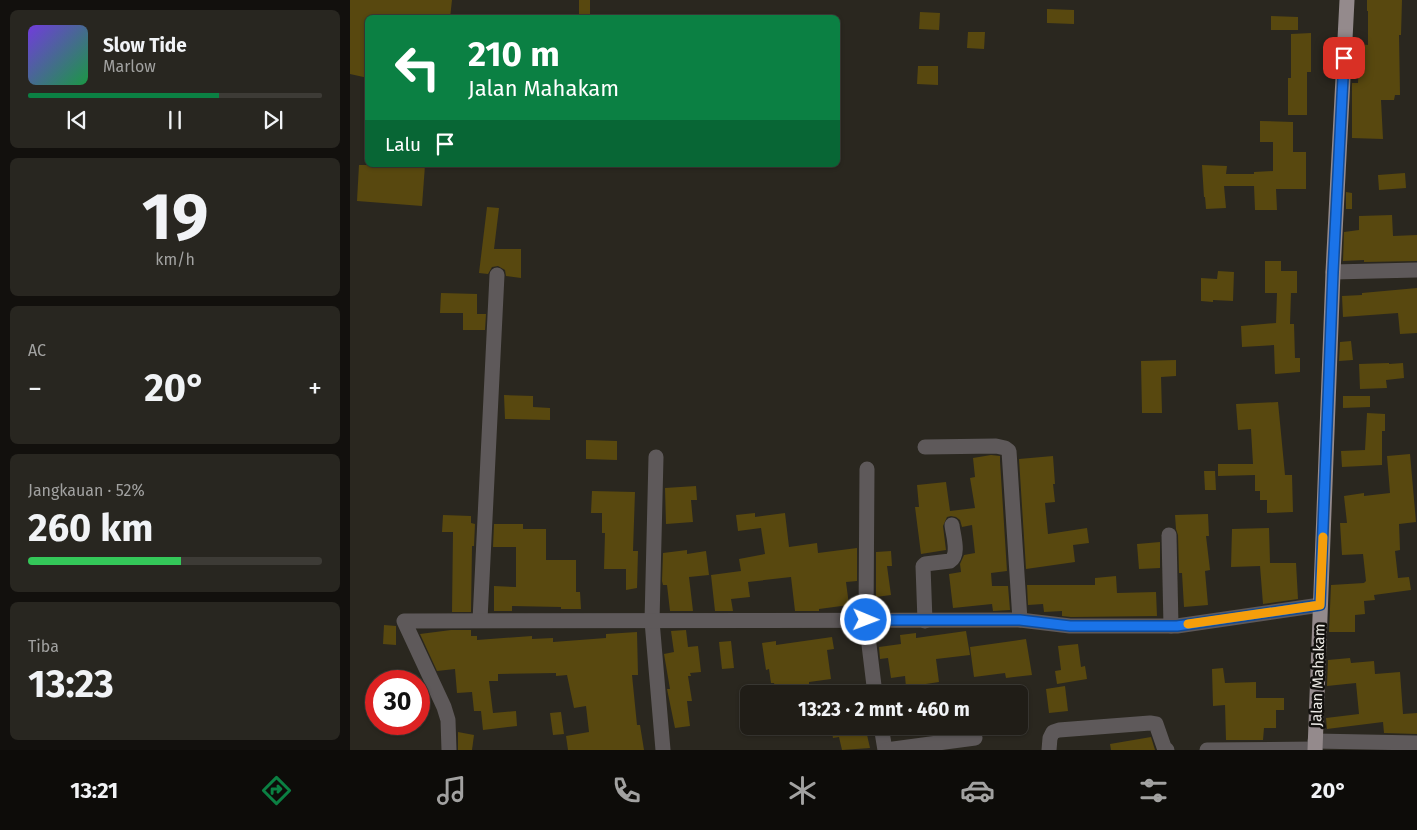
<!DOCTYPE html>
<html lang="id">
<meta charset="utf-8">
<style>
:root{--surface:#201d17;--page:#282620;--text:#f1f3f6;--muted:#a2a2a1;--line:#3d3b36;--accent:#0b8043}
body{margin:0;font-family:"Fira Sans",sans-serif;background:var(--page);color:var(--text);height:100vh;display:flex;flex-direction:column;font-size:19px;white-space:nowrap}
*{box-sizing:border-box;margin:0}
p{font-size:16px;color:var(--muted)}
.icon{flex:none;width:28px;height:28px;fill:none;stroke:currentColor;stroke-width:2;stroke-linecap:round;stroke-linejoin:round}
.map{position:relative;flex:1;overflow:hidden}
.sheet{display:flex;flex-direction:column;gap:10px;padding:10px;background:#12100d;width:350px}
.sheet>*{flex:none}
.guide{position:absolute;left:15px;top:15px;width:475px;height:152px;border-radius:8px;box-shadow:0 1px 4px #0004,0 0 0 1px var(--line);background:#0b8043;color:#fff;overflow:hidden}
.speed{position:absolute;left:15px;top:670px;display:flex;gap:10px;font-size:25px;font-weight:700;text-align:center}
.speed>*{display:grid;place-content:center;width:65px;height:65px;border-radius:50%;background:var(--surface);box-shadow:0 1px 4px #0004,0 0 0 1px var(--line);line-height:1}
.speed .limit{border:8px solid #d22;background:#fff;color:#111}
.pin{position:absolute;display:grid;place-items:center;width:42px;height:42px;color:#fff;margin:-21px;border-radius:10px;box-shadow:0 2px 8px #0006}
.me{position:absolute;width:55px;margin:-28px;rotate:91deg;stroke-linejoin:round;filter:drop-shadow(0 0 4px #0008)}
.turn{display:flex;align-items:center;gap:18px;height:105px;padding:0 20px;font-size:22px}
.turn .icon{width:65px;height:65px;stroke-width:2.5}
.turn b{display:block;font-size:35px;line-height:42px}
.then{display:flex;align-items:center;height:48px;padding:0 20px;background:#0003;gap:10px;font-size:19px}
.big{font-size:38px;font-weight:700;line-height:1.1}
.sheet .widget{flex:1;display:flex;flex-direction:column;justify-content:center;gap:8px;min-width:0;padding:0 18px;border-radius:8px;background:var(--page)}
.sheet .dial{align-items:center;gap:0}
.dial b{font-size:65px;line-height:1}
.song{display:flex;align-items:center;gap:15px}
.cover{width:60px;height:60px;border-radius:8px;background:linear-gradient(135deg,hsl(260 70% 55%),hsl(140 70% 35%))}
.played{height:5px;border-radius:2px;background:linear-gradient(90deg,var(--accent) 65%,var(--line) 65%)}
.keys{display:flex;justify-content:space-around;direction:ltr}
.heat{display:flex;justify-content:space-between;align-items:center;font-size:28px;direction:ltr}
.charge{height:8px;border-radius:4px;background:linear-gradient(90deg,#34c759 52%,var(--line) 0)}
.trip{position:absolute;left:390px;top:685px;width:288px;height:50px;border-radius:8px;background:var(--surface);box-shadow:0 1px 4px #0004,0 0 0 1px var(--line);font-weight:700;line-height:50px;text-align:center}
.tabs{display:flex;height:80px;justify-content:space-around;align-items:center;background:#0d0c09;color:var(--muted)}
.tabs .icon{width:35px;height:35px}
.tabs .selected{color:var(--accent)}
.tabs b{font-size:22px;color:var(--text)}
main{display:flex;flex:1;min-height:0}
.map>svg:first-child{display:block}
.building{fill:#58480f}
.lines{fill:none;stroke-linecap:round;stroke-linejoin:round}
.street{stroke:#5e595a;stroke-width:15}
.primary{stroke:#948a8c;stroke-width:15}
.route-casing{stroke:#114b97;stroke-width:12}
.route{stroke:#1a73e8;stroke-width:9}
.slow{stroke:#f59e0b;stroke-width:9}
.labels{text-anchor:middle;stroke-width:5;stroke-linejoin:round;paint-order:stroke}
.street-label{font-size:15px;fill:#efede8;stroke:#12100d}
</style>
<main>
<section class="sheet">
<div class="widget">
<div class="song"><i class="cover"></i><div><b>Slow Tide</b><p>Marlow</p></div></div>
<div class="played"></div>
<div class="keys"><svg class="icon" aria-label="previous" viewBox="0 0 24 24"><path d="M18 5L8 12l10 7zM5 5v14"/></svg><svg class="icon" aria-label="pause" viewBox="0 0 24 24"><path d="M8 5v14M16 5v14"/></svg><svg class="icon" aria-label="next" viewBox="0 0 24 24"><path d="M6 5l10 7-10 7zM19 5v14"/></svg></div>
</div>
<div class="widget dial"><b>19</b><p>km/h</p></div>
<div class="widget"><p>AC</p>
<div class="heat"><a>−</a><b class="big">20°</b><a>+</a></div>
</div>
<div class="widget"><p>Jangkauan · 52%</p><b class="big">260 km</b><div class="charge"></div></div>
<div class="widget"><p>Tiba</p><b class="big">13:23</b></div>
</section>
<div class="map">
<svg width="1067" height="750" viewBox="0 0 1067 750">
<rect width="100%" height="100%" fill="#2a271f"/>
<g class="building">
<polygon points="0,0 102,0 100,18 18,18 18,78 0,74"/>
<rect x="229" y="0" width="11" height="18"/>
<polygon points="1017,0 1052,0 1051,35 1049,35 1050,95 1045,95 1044,100 1031,100 1033,139 1002,138 1002,83 1008,83 1010,44 1018,45 1018,11 1017,11"/>
<polygon points="697,9 724,10 724,24 697,23"/>
<polygon points="570,12 590,13 589,30 569,29"/>
<polygon points="921,16 948,17 948,30 921,30"/>
<polygon points="618,32 635,32 634,49 617,48"/>
<polygon points="961,33 961,72 957,72 957,115 938,115 938,78 941,78 941,34"/>
<polygon points="568,66 588,66 588,85 567,84"/>
<polygon points="910,121 943,122 943,152 956,152 956,189 926,189 927,210 905,210 904,186 874,186 876,208 856,209 855,197 854,197 852,165 877,166 876,174 904,174 904,172 923,171 923,142 910,142"/>
<polygon points="9,165 75,165 72,206 7,201"/>
<polygon points="1055,173 1056,188 1029,190 1028,175"/>
<polygon points="996,192 1002,193 1002,209 996,209"/>
<polygon points="137,207 149,208 144,249 171,249 171,278 156,276 155,270 148,266 142,267 138,274 129,273"/>
<polygon points="1042,215 1043,236 1067,235 1067,261 1014,262 1014,260 993,261 994,232 1009,230 1009,216"/>
<polygon points="915,261 931,261 931,271 947,271 947,293 941,293 940,324 944,324 945,358 950,358 950,372 925,374 924,345 892,347 891,326 926,323 927,293 915,293"/>
<polygon points="868,271 884,272 883,301 863,300 863,302 851,301 851,278 867,279"/>
<polygon points="1067,288 1067,333 1050,334 1048,313 993,317 992,296 1012,295 1012,293"/>
<polygon points="91,293 127,294 127,314 136,314 135,330 113,330 113,313 90,313"/>
<polygon points="1001,341 1003,360 989,361 990,342"/>
<polygon points="826,360 826,376 811,377 812,413 792,413 791,361"/>
<polygon points="1039,363 1039,364 1053,363 1054,378 1036,380 1037,388 1010,389 1009,364"/>
<polygon points="154,395 183,396 183,407 200,408 200,420 155,419"/>
<polygon points="993,396 1020,396 1020,407 993,408"/>
<polygon points="928,402 935,475 942,475 943,512 917,513 917,500 910,500 910,491 905,491 905,475 868,476 868,464 903,464 901,429 888,430 886,404"/>
<polygon points="1017,413 1035,414 1035,431 1032,431 1032,465 992,467 991,451 1015,450"/>
<polygon points="236,440 267,441 267,460 236,459"/>
<polygon points="1060,454 1066,522 1049,524 1050,550 1045,551 1048,578 1059,577 1061,590 1024,595 1025,600 1014,601 1015,614 1005,615 1005,632 979,632 981,585 1014,583 1016,581 1013,554 992,555 990,523 997,523 994,496 1014,493 1014,496 1040,493 1037,456"/>
<polygon points="641,455 650,456 650,461 657,571 641,573 642,586 658,586 660,610 643,611 642,604 603,608 599,574 611,572 610,564 614,555 625,553 622,525 612,527 610,520 606,517 601,516 597,517 593,526 596,550 571,554 565,507 569,507 567,485 596,482 600,511 625,508 620,478 625,477 623,458"/>
<polygon points="703,456 705,484 703,484 705,502 695,503 698,534 737,528 739,543 723,545 725,562 676,569 669,459"/>
<polygon points="854,471 865,471 866,490 855,490"/>
<polygon points="346,486 347,500 341,500 343,522 316,524 315,488"/>
<polygon points="242,491 285,492 283,551 288,551 287,588 276,590 276,569 254,569 255,533 252,533 252,513 241,513"/>
<polygon points="405,513 405,517 435,513 439,547 467,543 468,553 507,548 507,581 496,582 499,605 469,609 469,611 445,611 441,577 398,582 400,597 381,599 383,611 365,611 361,575 391,571 389,559 415,554 411,528 388,531 386,515"/>
<polygon points="858,514 859,536 856,536 860,570 855,571 858,605 834,607 832,573 829,573 828,535 826,529 825,515"/>
<polygon points="93,515 121,516 121,523 125,524 124,546 122,546 121,612 102,612 103,532 92,532"/>
<polygon points="144,524 173,524 173,529 196,529 196,560 226,560 226,592 230,592 231,609 211,609 211,607 162,606 162,611 144,611 144,586 166,587 166,547 143,547"/>
<polygon points="919,528 920,563 946,563 948,599 913,604 910,566 881,567 882,529"/>
<polygon points="810,542 810,568 789,569 787,544"/>
<polygon points="337,550 337,554 356,551 359,575 339,577 343,611 320,611 317,585 313,585 312,581 313,553"/>
<polygon points="541,551 542,566 537,566 541,595 526,597 526,552"/>
<polygon points="766,576 767,593 806,592 807,616 721,617 712,616 712,611 694,612 693,604 678,605 677,585 745,585 745,578"/>
<polygon points="34,625 46,626 46,645 33,644"/>
<polygon points="101,630 121,630 121,636 127,636 127,640 182,636 182,639 203,638 203,642 256,638 256,634 287,632 288,675 282,675 287,725 290,725 294,750 218,750 216,736 239,732 236,706 224,708 217,675 206,676 206,673 148,674 148,681 139,681 143,713 166,711 167,726 133,730 131,711 124,711 122,692 107,693 105,669 87,671 70,634"/>
<polygon points="336,630 338,647 348,646 351,672 340,673 341,676 338,676 342,701 337,701 340,726 325,728 317,689 320,689 314,654 324,652 321,631"/>
<polygon points="616,631 620,655 586,659 589,682 556,687 555,676 541,678 538,658 530,659 529,647 551,644 550,635 566,633 566,638"/>
<polygon points="482,637 484,649 477,650 481,679 459,682 459,685 426,692 424,683 421,683 419,669 416,670 412,643 426,641 426,645"/>
<polygon points="676,639 682,675 656,678 655,673 624,677 620,647"/>
<polygon points="381,641 384,668 372,669 369,642"/>
<polygon points="728,644 731,667 735,666 737,679 707,684 705,671 711,670 708,646"/>
<polygon points="1000,658 1001,663 1024,661 1025,674 1050,672 1053,714 1067,713 1067,734 1034,733 1033,722 977,729 976,718 1009,714 1006,683 977,686 978,660"/>
<polygon points="873,668 875,683 906,682 906,698 934,698 934,710 926,710 926,728 914,728 913,740 876,740 875,705 863,706 862,669"/>
<polygon points="715,686 718,711 699,713 696,689"/>
<polygon points="211,712 214,734 203,735 200,713"/>
<polygon points="481,726 515,726 520,748 492,750 489,737 483,738"/>
<polygon points="108,732 124,735 122,750 108,750"/>
<polygon points="801,737 805,750 761,750 760,744"/>
</g>
<g class="lines">
<g class="street">
<polyline points="983,272 1067,270"/>
<polyline points="575,447 646,446 655,448 659,451 670,620"/>
<polyline points="306,457 302,621 313,750"/>
<polyline points="517,469 516,620 525,694"/>
<polyline points="819,535 821,626"/>
<polyline points="130,620 147,275"/>
<path d="M575,621L573,566L575,564L600,561C610,555 603,535 602,525"/>
<polyline points="531,726 535,750"/>
<polyline points="965,741 1067,743"/>
<polyline points="99,750 98,720 94,707 54,621 670,620 720,626 827,626 970,605"/>
<polyline points="536,750 625,738"/>
<polyline points="699,750 700,738 703,732 709,730 800,723 806,724 814,747 817,750"/>
<polyline points="857,750 965,749"/>
</g>
<polyline class="primary" points="965,750 983,272 997,0"/>
</g>
<g class="lines">
<g class="route-casing">
<polyline id="route" points="516,620 670,620 720,626 827,626 970,605 983,272 994,58"/>
</g>
<use href="#route" class="route"/>
<polyline class="slow" points="838,624 970,605 973,537"/>
</g>
<g class="labels">
<g class="street-label">
<text transform="translate(968 675) rotate(-88)" y="5">Jalan Mahakam</text>
</g>
</g>
</svg>
<div class="speed"><div class="limit">30</div></div>
<div class="pin" style="left:994px;top:58px;background:#d93025"><svg class="icon" aria-label="arrive" viewBox="0 0 24 24"><path d="M6 21V4h12l-3 4 3 4H6"/></svg></div>
<svg class="me" style="left:516px;top:620px" viewBox="-20 -20 40 40"><circle r="17" fill="#1a73e8" stroke="#fff" stroke-width="3"/><path d="M0-11L8 9 0 5-8 9z" fill="#fff"/></svg>
<div class="trip">13:23 · 2 mnt · 460 m</div>
<div class="guide">
<div class="turn"><svg class="icon" aria-label="left" viewBox="0 0 24 24"><path d="M17 20v-9H6M10 6l-5 5 5 5"/></svg><div><b>210 m</b>Jalan Mahakam</div></div>
<div class="then">Lalu<svg class="icon" aria-label="arrive" viewBox="0 0 24 24"><path d="M6 21V4h12l-3 4 3 4H6"/></svg></div>
</div>
</div>
</main>
<nav class="tabs">
<b>13:21</b>
<svg class="icon selected" aria-label="directions" viewBox="0 0 24 24"><path d="M12 3l9 9-9 9-9-9zM9 14v-3h6M13 9l2 2-2 2"/></svg>
<svg class="icon" aria-label="music" viewBox="0 0 24 24"><path d="M9 18V5l10-2v13"/><circle cx="6" cy="18" r="3"/><circle cx="16" cy="16" r="3"/></svg>
<svg class="icon" aria-label="phone" viewBox="0 0 24 24"><path d="M5 4h4l2 5-3 2q2 4 5 5l2-3 5 2v4C11 20 4 13 5 4z"/></svg>
<svg class="icon" aria-label="climate" viewBox="0 0 24 24"><path d="M12 3v18M4 7l16 10M4 17L20 7"/></svg>
<svg class="icon" aria-label="car" viewBox="0 0 24 24"><path d="M5 17H2v-5l4-1 3-4h7l3 4 3 1v5h-3M9 17h6M6 11h13"/><circle cx="7" cy="17" r="2"/><circle cx="17" cy="17" r="2"/></svg>
<svg class="icon" aria-label="filters" viewBox="0 0 24 24"><path d="M4 7h16M4 17h16"/><circle cx="9" cy="7" r="2"/><circle cx="15" cy="17" r="2"/></svg>
<b>20°</b>
</nav>
